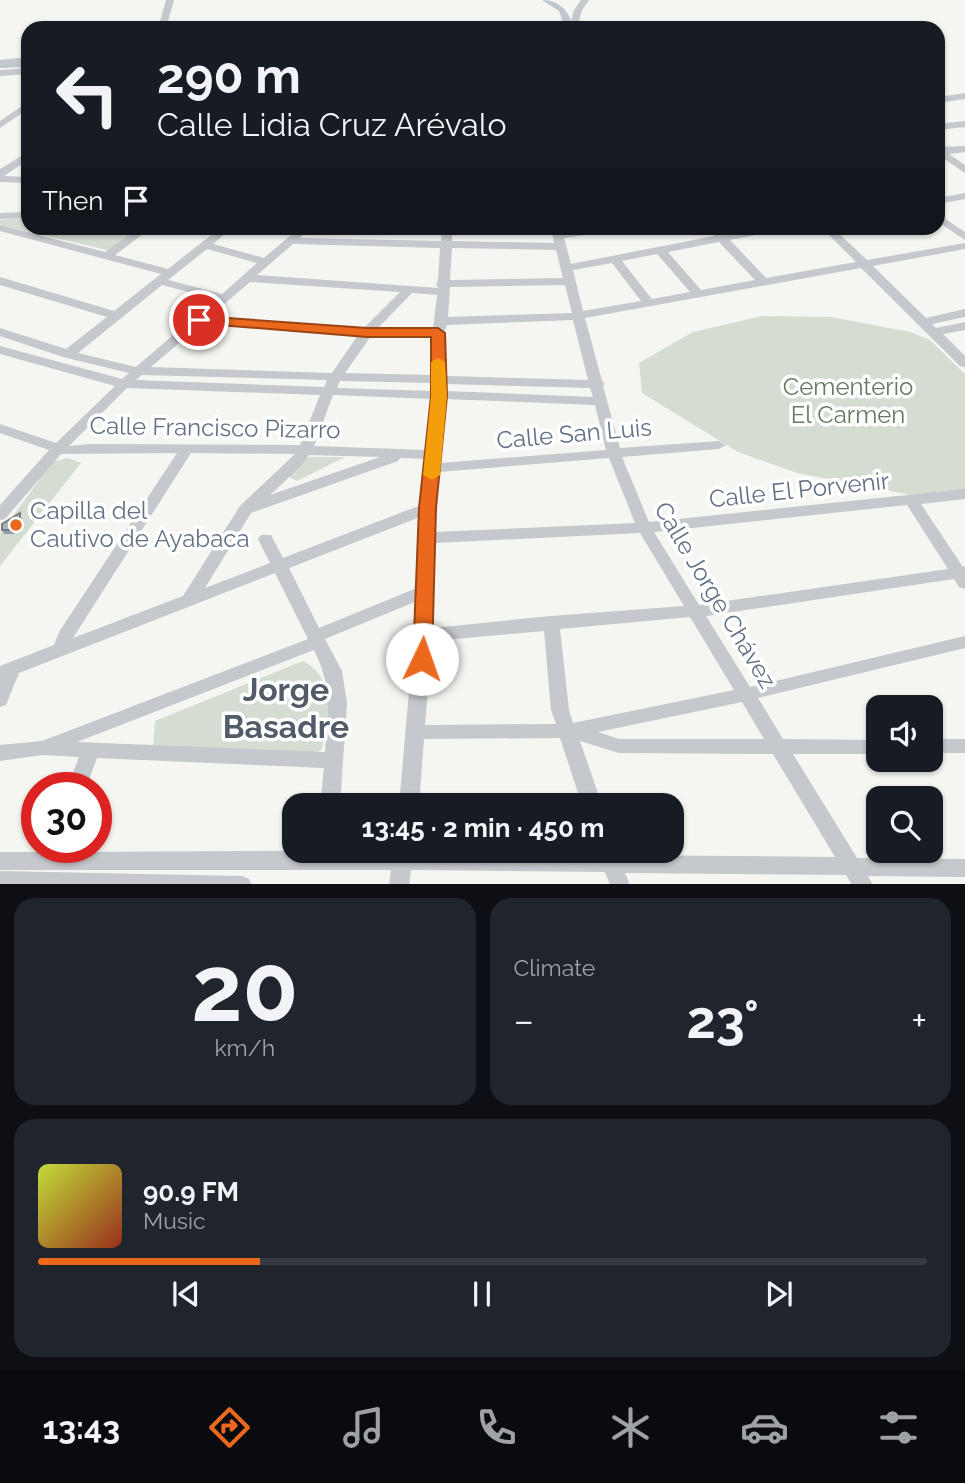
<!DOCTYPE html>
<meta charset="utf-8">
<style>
:root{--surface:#171b24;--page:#20242c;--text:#f1f3f6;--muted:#9ea1a6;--line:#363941;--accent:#eb681d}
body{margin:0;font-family:Raleway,sans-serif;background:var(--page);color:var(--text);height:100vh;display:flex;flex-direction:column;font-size:26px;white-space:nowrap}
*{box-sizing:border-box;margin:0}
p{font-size:23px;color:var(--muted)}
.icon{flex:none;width:38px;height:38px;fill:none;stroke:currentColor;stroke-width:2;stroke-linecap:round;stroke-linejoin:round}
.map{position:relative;height:884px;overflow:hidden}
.drawer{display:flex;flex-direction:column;gap:14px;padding:14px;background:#0d0f14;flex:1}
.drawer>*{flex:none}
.hud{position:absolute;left:21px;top:21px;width:924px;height:214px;border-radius:21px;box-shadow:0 2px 5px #0004;background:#171b24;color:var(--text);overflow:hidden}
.fabs{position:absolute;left:866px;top:695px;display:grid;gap:14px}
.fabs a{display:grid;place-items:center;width:77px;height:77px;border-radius:14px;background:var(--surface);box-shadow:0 2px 5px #0004;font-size:35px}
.speed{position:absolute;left:21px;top:772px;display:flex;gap:14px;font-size:35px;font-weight:700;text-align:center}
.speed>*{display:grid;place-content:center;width:91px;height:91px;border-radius:50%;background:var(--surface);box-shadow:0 2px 5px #0004;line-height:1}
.speed .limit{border:10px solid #d22;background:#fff;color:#111}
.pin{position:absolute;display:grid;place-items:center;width:60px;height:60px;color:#fff;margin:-30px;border:4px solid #fff;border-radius:50%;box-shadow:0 2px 7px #0007}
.me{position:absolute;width:77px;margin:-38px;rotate:3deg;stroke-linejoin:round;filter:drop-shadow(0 0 5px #0008)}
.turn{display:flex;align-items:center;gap:24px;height:147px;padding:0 21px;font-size:32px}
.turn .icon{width:91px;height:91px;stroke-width:2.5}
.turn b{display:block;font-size:49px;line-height:60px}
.then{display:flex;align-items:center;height:66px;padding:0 21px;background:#0003;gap:14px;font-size:26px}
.big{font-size:52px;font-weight:700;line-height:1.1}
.drawer .widget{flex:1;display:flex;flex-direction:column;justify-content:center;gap:10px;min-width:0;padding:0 24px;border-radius:21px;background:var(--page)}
.drawer .dial{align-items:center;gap:0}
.dial b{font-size:91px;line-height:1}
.song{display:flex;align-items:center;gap:21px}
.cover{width:84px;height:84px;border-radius:10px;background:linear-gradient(135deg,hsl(70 70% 55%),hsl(10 70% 35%))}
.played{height:7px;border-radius:4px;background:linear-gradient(90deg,var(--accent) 25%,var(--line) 25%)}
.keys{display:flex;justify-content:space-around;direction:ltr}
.heat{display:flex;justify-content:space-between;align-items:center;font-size:38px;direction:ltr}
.drawer .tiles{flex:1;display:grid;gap:14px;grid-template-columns:1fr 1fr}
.widget:last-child{grid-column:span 2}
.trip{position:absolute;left:282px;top:793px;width:402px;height:70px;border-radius:21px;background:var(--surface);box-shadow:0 2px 5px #0004;font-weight:700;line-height:70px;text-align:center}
.menu{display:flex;height:112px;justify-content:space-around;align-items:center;background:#090b0e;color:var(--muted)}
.menu .icon{width:49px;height:49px}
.menu .active{color:var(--accent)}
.menu b{font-size:32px;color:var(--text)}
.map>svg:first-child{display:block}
.green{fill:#d5ddd3}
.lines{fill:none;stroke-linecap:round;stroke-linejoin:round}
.canal{fill:#bec7ce;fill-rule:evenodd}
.minor{fill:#c5c8cc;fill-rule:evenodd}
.wall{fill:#959aa1}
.shaded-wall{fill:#797d83}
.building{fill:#adb3bb;stroke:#797d83;stroke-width:2}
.route{fill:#eb681d;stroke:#994413;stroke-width:2}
.slow{fill:#f59e0b}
.poi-dot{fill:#eb681d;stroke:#fff;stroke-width:2.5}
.labels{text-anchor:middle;stroke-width:7;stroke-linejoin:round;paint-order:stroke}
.park-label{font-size:24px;fill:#647b62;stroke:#fff}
.street-label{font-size:24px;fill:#637185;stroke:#fff}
.poi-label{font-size:24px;fill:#637185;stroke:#fff;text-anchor:start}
.near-neighbourhood-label{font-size:32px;font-weight:bold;fill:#525c69;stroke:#fff}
</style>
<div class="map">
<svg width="965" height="885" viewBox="0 0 965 885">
<rect width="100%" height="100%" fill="#f5f6f2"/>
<g class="green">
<polygon points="28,218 28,228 142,228 111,251 0,225 0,220"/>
<polygon points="762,316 831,317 910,332 930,340 965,374 965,492 921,497 797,473 738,452 642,393 639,363 693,332"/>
<polygon points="309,457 345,457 297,481 287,476"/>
<polygon points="68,458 81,463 0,566 0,534 52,462"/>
<path d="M303,661C338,680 328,716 322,749L310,757L153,748L155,721Z"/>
</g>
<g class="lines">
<g class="canal">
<path d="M542,0C559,0 570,11 573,28H565L559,11Z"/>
<polygon points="28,63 28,67 0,68 0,64"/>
</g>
<g class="minor">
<polygon points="166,0 174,0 166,28 158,28"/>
<polygon points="581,0 589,0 582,10 579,20 590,28 580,28 571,21 574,10"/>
<polygon points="28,57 28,63 0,66 0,60"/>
<polygon points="28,68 28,74 0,76 0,70"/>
<polygon points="965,93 965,99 938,103 938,97"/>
<polygon points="28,102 28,109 0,128 0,121"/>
<polygon points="965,121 965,127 938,130 938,124"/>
<polygon points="965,146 965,152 949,154 965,165 965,173 938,155 938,147"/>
<polygon points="28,152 28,160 4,176 28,177 28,183 0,182 0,169"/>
<polygon points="965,193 965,199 938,204 938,198"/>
<polygon points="28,212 28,218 0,219 0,213"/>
<polygon points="938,214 965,232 965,240 938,222"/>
<path d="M0,225L105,252L139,228H151L115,255L168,269L220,228H232L213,244L264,258L299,228H311L300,238L441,241L442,228H452V241L554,243L551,228H561L563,232L593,228H617L612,231L564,238L571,264L714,236L707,228H718L724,234L761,228H781L776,231L730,240L766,278L856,262L822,228H833L867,260L965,243V249L873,266L926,318L965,309V317L932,324L936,328L965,322V330L943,334L965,356V367L960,366L861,268L585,318L602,381L605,384L603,386L620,448L719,441L726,445L719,449L622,457L649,522L965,489V499L921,504L963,567L965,566V589L959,587L954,579L706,616L750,687L965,636V648L758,698L783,739L878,740V754H793L857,858L965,859V877L868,876L873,885H852L846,875L625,873L630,885H610L605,872L411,870L409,885H389L391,870H0V852H42L44,847H64L62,852L414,850V852L599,855L597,850H617L619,855L835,857L773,754L619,753L580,741L602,805H582L560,738L424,739L419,805H399L417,601L325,639L342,671L347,703L340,805H320L324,768L97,758L86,788H67L79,757L42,755L0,761V745L42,741L308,639L275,573L19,673L6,705L0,707V666L54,645L59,632L177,453L61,454L5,519L0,520V505L49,450L0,433V424L56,443L115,386L0,354V346L122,379L129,373L63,357L0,336V328L66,349L107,317L0,285V277L114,311L161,274L0,231ZM719,242L755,280L701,290L668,252ZM293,244L440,248L438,281L436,284L438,288L257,275ZM452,248L556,250L563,278L450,280ZM207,249L257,263L222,294L168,280ZM657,254L690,292L652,299L622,261ZM612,263L641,301L583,311L573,270ZM250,282L400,292L364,328L209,317ZM162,285L215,299L136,367L78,353ZM565,285L572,313L448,317L450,287ZM412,293L437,295L433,329L378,328ZM573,320L588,380L445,376L444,333L447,325ZM201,324L358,335L332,373L151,367ZM371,336L432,337V375L345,373ZM142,375L327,380L324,387L136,380ZM340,381L432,383V391L337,388ZM445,384L590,388L593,397L446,391ZM127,388L320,395L300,445L90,444L69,446ZM333,395L432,399L427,450L314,446ZM445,399L595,405L606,450L440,463ZM191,453L295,454L240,506L183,596L73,638ZM309,455L380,457L270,495L302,465ZM400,458L426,459L421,505L283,558L271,535H261L258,539L270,563L205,588L251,513L398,461ZM609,458L635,523L435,532L439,472ZM907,505L948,569L699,605L654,532ZM420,517L417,588L319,628L289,568ZM640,533L684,606L551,616L433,628L435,543ZM690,617L734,690L573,723L569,710L560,629ZM544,631L551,710L556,724L425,725L432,641ZM314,650C333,689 328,711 325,752L77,742ZM742,702L764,739H619L598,732Z"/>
<rect x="931" y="739" width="34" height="14"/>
<polygon points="0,871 242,876 249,879 252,885 0,885"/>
</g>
</g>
<polygon class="wall" points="22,518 22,524 13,534 4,534 2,530"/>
<polygon class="shaded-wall" points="20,513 22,524 13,534 12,530"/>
<polygon class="building" points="20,513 20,519 12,530 2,530 2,524"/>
<polygon class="route" points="199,316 367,328 438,328 445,333 447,396 436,508 432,659 429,664 422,666 415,664 413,659 419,508 431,396 431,337 367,337 194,323 192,320"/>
<polygon class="slow" points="438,358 445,362 447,396 440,475 432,480 423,475 431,396 431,362"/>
<circle class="poi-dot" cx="16" cy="525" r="7"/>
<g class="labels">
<g class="park-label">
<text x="848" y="395">Cementerio<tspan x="848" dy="28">El Carmen</tspan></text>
</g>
<g class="street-label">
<text transform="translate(215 428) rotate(1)" y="8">Calle Francisco Pizarro</text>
<text transform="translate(574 434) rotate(-5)" y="8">Calle San Luis</text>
<text transform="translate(799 490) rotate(-6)" y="8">Calle El Porvenir</text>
<text transform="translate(715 595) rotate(59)" y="8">Calle Jorge Chávez</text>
</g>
<g class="poi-label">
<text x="30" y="519">Capilla del<tspan x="30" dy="28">Cautivo de Ayabaca</tspan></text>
</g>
<g class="near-neighbourhood-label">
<text x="286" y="701">Jorge<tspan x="286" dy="37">Basadre</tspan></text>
</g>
</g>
</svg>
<div class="fabs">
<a><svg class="icon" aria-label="sound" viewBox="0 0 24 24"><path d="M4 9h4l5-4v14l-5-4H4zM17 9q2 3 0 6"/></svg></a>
<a><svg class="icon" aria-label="search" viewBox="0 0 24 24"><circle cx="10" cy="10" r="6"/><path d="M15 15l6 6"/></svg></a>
</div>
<div class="speed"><div class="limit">30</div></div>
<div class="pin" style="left:199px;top:320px;background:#d93025"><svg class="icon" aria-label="arrive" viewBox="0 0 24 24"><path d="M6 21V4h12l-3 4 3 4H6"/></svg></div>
<svg class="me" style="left:422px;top:659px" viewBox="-20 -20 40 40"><circle r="19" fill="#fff"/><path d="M0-13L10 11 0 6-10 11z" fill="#eb681d"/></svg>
<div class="trip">13:45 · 2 min · 450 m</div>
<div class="hud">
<div class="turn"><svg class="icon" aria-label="left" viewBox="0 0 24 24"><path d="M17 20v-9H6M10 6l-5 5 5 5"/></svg><div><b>290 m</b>Calle Lidia Cruz Arévalo</div></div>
<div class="then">Then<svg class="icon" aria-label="arrive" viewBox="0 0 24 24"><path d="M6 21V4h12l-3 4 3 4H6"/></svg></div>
</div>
</div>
<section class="drawer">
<div class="tiles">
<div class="widget dial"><b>20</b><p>km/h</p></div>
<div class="widget"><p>Climate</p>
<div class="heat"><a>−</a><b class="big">23°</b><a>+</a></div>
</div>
<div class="widget">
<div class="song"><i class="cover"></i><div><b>90.9 FM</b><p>Music</p></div></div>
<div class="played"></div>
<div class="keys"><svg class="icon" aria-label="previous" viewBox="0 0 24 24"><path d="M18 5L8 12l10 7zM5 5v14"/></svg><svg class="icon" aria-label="pause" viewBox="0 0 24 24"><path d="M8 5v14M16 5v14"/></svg><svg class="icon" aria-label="next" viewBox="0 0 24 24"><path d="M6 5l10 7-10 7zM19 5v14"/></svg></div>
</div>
</div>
</section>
<nav class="menu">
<b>13:43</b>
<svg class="icon active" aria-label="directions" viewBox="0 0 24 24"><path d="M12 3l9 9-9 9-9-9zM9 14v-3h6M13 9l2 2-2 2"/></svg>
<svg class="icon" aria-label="music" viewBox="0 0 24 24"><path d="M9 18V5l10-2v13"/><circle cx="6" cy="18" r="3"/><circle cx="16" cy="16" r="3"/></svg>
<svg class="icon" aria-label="phone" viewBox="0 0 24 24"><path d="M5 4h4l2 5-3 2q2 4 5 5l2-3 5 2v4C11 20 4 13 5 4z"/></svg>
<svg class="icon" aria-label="climate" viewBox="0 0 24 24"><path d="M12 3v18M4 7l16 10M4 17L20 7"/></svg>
<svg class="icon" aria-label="car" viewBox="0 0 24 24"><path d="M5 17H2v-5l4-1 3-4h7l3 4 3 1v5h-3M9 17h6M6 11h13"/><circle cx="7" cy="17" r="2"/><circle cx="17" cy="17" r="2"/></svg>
<svg class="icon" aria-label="filters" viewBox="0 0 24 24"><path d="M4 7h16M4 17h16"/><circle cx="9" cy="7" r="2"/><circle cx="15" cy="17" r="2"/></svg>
</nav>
